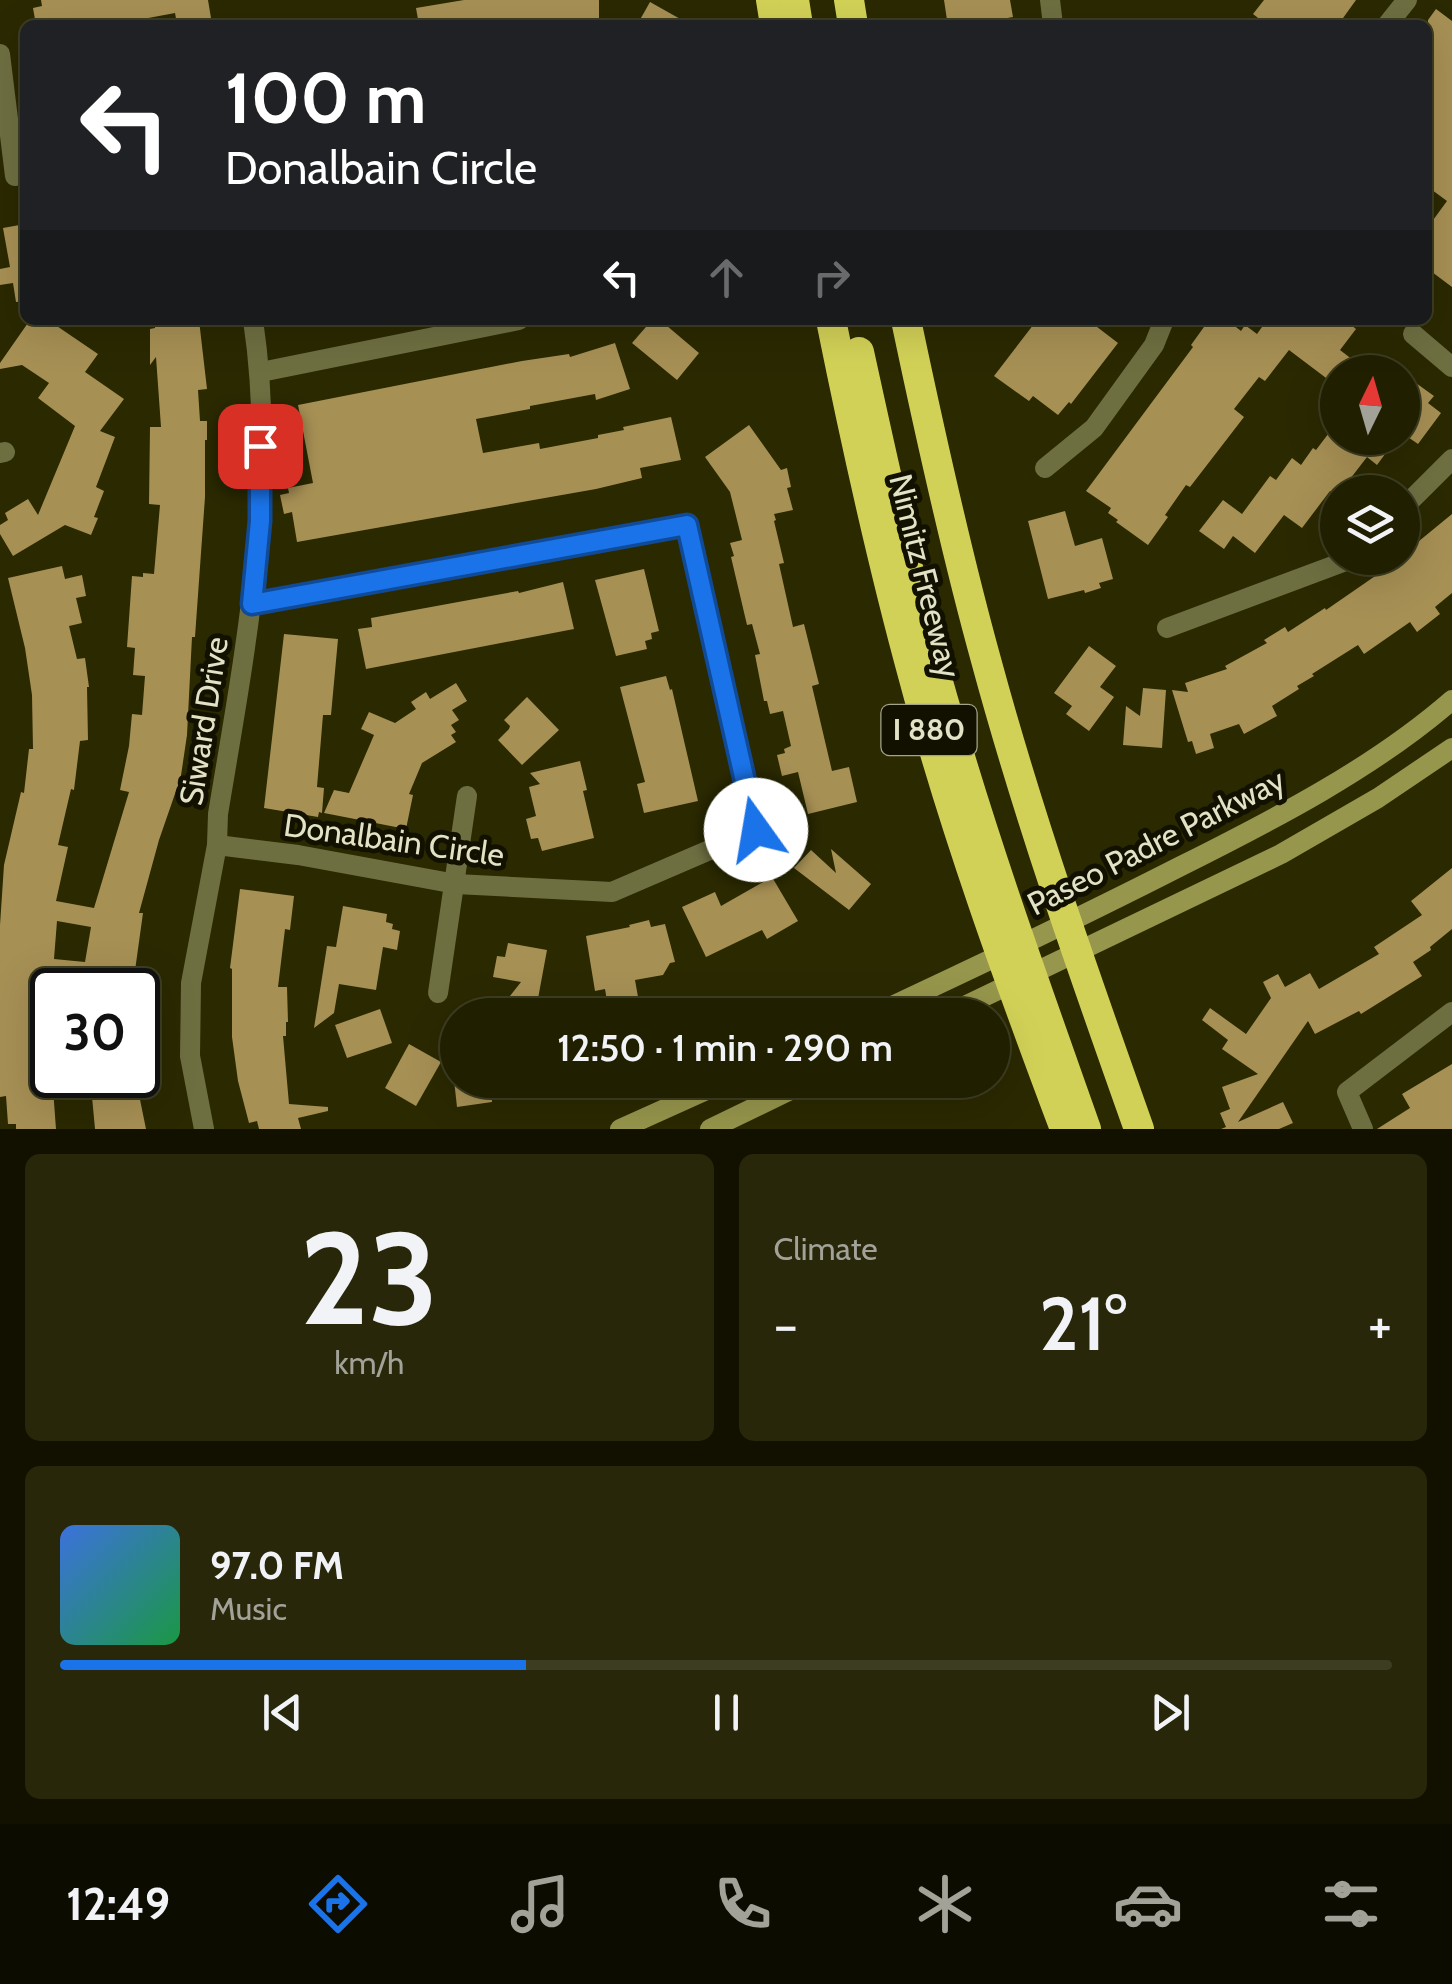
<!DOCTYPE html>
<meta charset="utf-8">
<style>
:root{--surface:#201f00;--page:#28270a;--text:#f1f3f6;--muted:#a2a299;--line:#3d3d22;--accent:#1a73e8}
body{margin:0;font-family:Cabin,sans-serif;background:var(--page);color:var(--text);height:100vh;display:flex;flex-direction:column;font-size:38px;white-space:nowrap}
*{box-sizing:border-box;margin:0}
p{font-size:32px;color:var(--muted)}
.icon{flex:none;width:55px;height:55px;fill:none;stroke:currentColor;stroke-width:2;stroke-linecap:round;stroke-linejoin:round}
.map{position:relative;height:1129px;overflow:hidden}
.drawer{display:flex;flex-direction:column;gap:25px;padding:25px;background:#121100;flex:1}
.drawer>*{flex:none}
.guide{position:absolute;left:20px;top:20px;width:1412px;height:305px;border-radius:15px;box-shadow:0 10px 40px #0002,0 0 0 2px var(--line);background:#202124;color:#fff;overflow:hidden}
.needle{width:65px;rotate:5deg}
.controls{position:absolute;left:1320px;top:355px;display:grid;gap:20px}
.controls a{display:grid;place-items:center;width:100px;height:100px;border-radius:50%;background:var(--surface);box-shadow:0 10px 40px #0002,0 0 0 2px var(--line);font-size:50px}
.speed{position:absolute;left:30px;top:968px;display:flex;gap:20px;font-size:50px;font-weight:700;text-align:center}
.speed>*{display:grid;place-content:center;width:130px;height:130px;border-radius:50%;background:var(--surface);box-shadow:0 10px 40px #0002,0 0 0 2px var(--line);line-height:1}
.speed .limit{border:5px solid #111;border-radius:15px;background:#fff;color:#111}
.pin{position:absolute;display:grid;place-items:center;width:85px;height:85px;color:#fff;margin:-42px;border-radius:20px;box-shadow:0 5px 15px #0006}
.me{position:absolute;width:110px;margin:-55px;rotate:347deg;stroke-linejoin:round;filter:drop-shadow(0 0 8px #0008)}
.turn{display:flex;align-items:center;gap:35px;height:210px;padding:0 40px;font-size:45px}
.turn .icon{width:130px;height:130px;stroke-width:2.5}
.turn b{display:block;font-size:70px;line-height:85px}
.lanes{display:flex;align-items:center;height:95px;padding:0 40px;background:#0003;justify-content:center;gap:50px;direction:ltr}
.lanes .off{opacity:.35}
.big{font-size:75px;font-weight:600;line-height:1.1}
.drawer .card{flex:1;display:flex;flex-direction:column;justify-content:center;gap:15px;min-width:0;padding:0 35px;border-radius:15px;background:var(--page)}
.drawer .dial{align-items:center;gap:0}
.dial b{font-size:130px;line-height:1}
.song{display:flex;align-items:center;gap:30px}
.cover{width:120px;height:120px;border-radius:15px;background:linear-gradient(135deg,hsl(220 70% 55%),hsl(140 70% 35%))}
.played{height:10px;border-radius:5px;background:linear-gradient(90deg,var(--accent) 35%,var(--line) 35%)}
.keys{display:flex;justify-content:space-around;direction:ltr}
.heat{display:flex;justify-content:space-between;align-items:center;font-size:55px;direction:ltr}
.drawer .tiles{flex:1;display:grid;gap:25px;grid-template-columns:1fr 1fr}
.card:last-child{grid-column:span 2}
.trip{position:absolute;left:440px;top:998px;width:570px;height:100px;border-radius:50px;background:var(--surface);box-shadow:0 10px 40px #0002,0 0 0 2px var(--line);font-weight:600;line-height:100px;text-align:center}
.dock{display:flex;height:160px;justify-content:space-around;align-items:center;background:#0d0c00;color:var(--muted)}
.dock .icon{width:70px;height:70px}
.dock .on{color:var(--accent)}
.dock b{font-size:45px;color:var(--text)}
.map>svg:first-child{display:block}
.building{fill:#a79054;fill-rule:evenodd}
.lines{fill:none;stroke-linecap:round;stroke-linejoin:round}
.minor{stroke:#6e6f41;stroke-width:20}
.secondary{stroke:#96964c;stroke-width:20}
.motorway{stroke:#d2d157;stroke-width:30}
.route-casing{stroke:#114b97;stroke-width:25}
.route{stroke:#1a73e8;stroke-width:18}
.labels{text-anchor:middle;stroke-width:10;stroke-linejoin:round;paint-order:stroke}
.shield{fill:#121100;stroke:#a4a48b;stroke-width:2.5}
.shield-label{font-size:30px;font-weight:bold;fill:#e2e3c6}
.street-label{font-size:32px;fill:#e2e3c6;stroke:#121100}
</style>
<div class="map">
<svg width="1452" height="1129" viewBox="0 0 1452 1129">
<rect width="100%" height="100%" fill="#2a2900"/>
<g class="building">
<polygon points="41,0 208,0 211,18 177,24 175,13 111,25 36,25 33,8 42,6"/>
<polygon points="464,0 599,0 599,24 419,25 416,8"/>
<polygon points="944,0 1010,0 1013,17 985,22 985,25 951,25 950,19 947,20"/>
<polygon points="1264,0 1356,0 1338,25 1267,25 1253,14"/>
<polygon points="650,2 691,25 637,25"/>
<polygon points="1436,9 1452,21 1452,287 1428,269 1428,227 1447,201 1428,187 1428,20"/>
<polygon points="25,224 25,301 16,302 13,283 0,285 0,269 10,267 3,228"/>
<polygon points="30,320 48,320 98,354 85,372 124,399 100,431 115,437 96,487 104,491 94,517 98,518 91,535 65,525 13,556 0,534 0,525 8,520 5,513 28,499 38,515 75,426 38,398 49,383 22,365 0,369 0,363"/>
<path d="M186,320H199L207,389L198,390L200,421H207V440H205V497L195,637H192L187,735L179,789L177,788L159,840L139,913H143L133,985H129L130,990H88L89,983L53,980L51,1008L47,1010H38L34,1065L48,1064L49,1075H52L56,1129H16V1124H8L6,1096L0,1097V925L4,865L21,792L24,793L29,749H33L32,695L25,648L8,578L62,566L65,579L82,575L86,596L76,598L82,623L69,626L77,659L85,658L89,687H87L88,740L80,741L74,790L71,789L58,845L68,847L56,901L94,908L129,792L120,790L129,746L132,714L142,715L145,676L133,675L135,648L127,647L132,576L143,577V573L154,574L160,505L149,504L150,427H161L156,357L150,365V329L155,328V324ZM57,921L91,927L85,962L54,959Z"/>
<polygon points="652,320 660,320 699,353 677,380 632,343"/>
<polygon points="1037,320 1088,320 1118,343 1071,404 1069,402 1058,415 1033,396 1029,401 994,376"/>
<polygon points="1209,320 1227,320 1241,331 1245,325 1257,334 1267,320 1345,320 1356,329 1340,350 1353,360 1343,372 1338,372 1338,387 1289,350 1265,381 1259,377 1234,409 1244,417 1190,487 1186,485 1165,515 1168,517 1148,545 1116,522 1118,520 1108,513 1111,508 1086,491 1193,347 1191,345"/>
<polygon points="615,343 630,389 596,400 595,394 530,406 530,409 476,419 483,453 539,443 540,449 598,438 598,435 624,430 623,427 671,417 681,460 640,468 642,478 596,489 297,542 292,512 284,514 280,495 289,493 288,488 313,483 298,405 522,361 569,354 570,357"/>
<polygon points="1402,373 1434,396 1428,403 1441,413 1418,444 1402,433"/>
<polygon points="1338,421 1338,438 1379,438 1391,446 1377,465 1367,457 1340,492 1338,492 1337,496 1330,491 1302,528 1284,515 1255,553 1233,536 1224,549 1199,531 1223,500 1242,514 1270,476 1276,480 1292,458 1301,465 1313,448 1316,450"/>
<polygon points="749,425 781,470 787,468 791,487 787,488 793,510 774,514 776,520 774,521 784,563 779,564 793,627 804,624 819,684 812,686 832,771 849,767 857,802 808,814 798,772 782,776 777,755 785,753 784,749 791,746 783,711 770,714 767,701 764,701 755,655 760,654 752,624 747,625 731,557 734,556 730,543 742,540 730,492 705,457"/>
<polygon points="1065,511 1075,546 1102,538 1113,579 1099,583 1101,588 1085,593 1084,590 1048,599 1028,521"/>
<polygon points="1452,514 1452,593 1435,607 1440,614 1417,632 1410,622 1364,654 1358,645 1312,674 1314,676 1297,686 1299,689 1272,706 1277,716 1244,734 1239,724 1210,734 1214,748 1196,754 1192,741 1188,742 1172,690 1188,692 1185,683 1227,669 1225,666 1267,643 1264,640 1285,627 1288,632 1325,608 1326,610 1381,572 1378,567 1391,558 1402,558 1402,555"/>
<polygon points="644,569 659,631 651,633 652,639 645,641 647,649 616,656 595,580"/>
<polygon points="563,582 574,629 366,669 358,629 372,627 371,618 518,591 519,593"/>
<polygon points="284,634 338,639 331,715 323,715 317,787 324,788 322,813 319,812 318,817 264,808"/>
<polygon points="1089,646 1116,666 1100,687 1114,697 1089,731 1066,714 1072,706 1054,693"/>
<polygon points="666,676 670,690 672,689 698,801 644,813 637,784 645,782 620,687"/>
<polygon points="456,683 467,701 452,710 459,720 451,725 456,732 451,735 456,742 422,763 409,794 413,795 406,829 324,813 334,790 349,793 374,735 361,729 369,712 395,723 416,709 411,702 426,692 430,699"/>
<polygon points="1143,688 1166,690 1162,748 1123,745 1126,706 1140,716"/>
<polygon points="527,697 559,730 522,765 498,740 509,729 510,726 504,720"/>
<polygon points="580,761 587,790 583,791 594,838 542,851 538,838 531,839 526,819 536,816 529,787 540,784 530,773"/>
<polygon points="831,849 871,884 849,910 794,868 811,850 836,873"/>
<polygon points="1452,868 1452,929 1430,947 1431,950 1413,962 1422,976 1361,1014 1359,1011 1315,1034 1308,1021 1238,1122 1283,1102 1293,1123 1279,1129 1221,1129 1226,1127 1220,1113 1230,1109 1222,1087 1258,1074 1222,1049 1228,1040 1202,1020 1210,1008 1246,1034 1271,998 1263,982 1278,974 1285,987 1310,973 1319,989 1379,954 1374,947 1422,915 1411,901"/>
<polygon points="772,877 798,921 767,939 762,930 706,957 682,907 715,892 721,906"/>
<polygon points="240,889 294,896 290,930 285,929 278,987 287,987 288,1022 286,1022 286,1036 283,1036 289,1104 328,1107 328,1111 298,1118 301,1129 259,1129 257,1121 249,1123 238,1081 232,1037 232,969 230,968"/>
<polygon points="343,906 387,914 386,922 393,924 392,929 400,931 397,950 383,947 376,990 339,984 334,1013 314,1028 327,946 336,947"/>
<polygon points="649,920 651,927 665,924 675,962 670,963 663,975 635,980 640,1008 609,1013 605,989 595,991 586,936 630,927 629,925"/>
<polygon points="508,943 547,950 537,1004 552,1015 495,1015 521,982 493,977 497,956 505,957"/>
<polygon points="380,1009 392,1043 347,1058 335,1025"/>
<polygon points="409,1044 441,1062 416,1106 385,1088"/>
<polygon points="1452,1064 1452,1129 1377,1129 1410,1108 1402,1094"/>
<polygon points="90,1075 135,1075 146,1129 95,1129"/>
<polygon points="454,1080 490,1080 492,1102 457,1107"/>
</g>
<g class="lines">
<g class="minor">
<polyline points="1050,0 1053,25"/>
<polyline points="1387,25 1407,0"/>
<polyline points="0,54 15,176"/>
<polyline points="1413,334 1452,367"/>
<polyline points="261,372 519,320"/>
<polyline points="0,453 5,452"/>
<polyline points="1045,468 1094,428 1154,345 1164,320"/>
<polyline points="1402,509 1452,459"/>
<polyline points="1167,628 1354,558"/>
<polyline points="217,845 298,855 456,884 612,892 756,830 687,525 253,604"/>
<polyline points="438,993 467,796"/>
<path d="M204,1129L190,1056L191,983L217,845L218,814C245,651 278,485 253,320"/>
<polyline points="1363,1129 1347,1092 1452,1012"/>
</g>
<g class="secondary">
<path d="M873,1015C976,967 1079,918 1181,866C1273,820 1374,768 1452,700"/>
<polyline points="946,1015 1281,854 1378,798 1452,748"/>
<polyline points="620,1129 729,1080"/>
<polyline points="710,1129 811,1080"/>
</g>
<g class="motorway">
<polyline points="771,0 775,25"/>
<polyline points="794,0 798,25"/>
<polyline points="849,0 853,25"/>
<path d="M831,320C855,439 881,558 913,675C954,829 1009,980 1065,1129"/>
<path d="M906,320C930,434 955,548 986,660C1029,819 1084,974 1139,1129"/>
<path d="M859,352C886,476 913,599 949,720C989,858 1038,993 1086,1129"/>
</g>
</g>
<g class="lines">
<g class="route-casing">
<polyline id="route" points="260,446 260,521 252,604 687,525 756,830"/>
</g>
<use href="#route" class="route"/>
</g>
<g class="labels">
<rect class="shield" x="881.5" y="705" width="95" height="50" rx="8"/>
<g class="shield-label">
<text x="929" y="740">I 880</text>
</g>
<g class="street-label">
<text transform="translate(925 576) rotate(76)" y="11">Nimitz Freeway</text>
<text transform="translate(204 721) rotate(-81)" y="11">Siward Drive</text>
<text transform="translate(394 840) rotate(8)" y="11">Donalbain Circle</text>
<text transform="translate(1156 842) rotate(-27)" y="11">Paseo Padre Parkway</text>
</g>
</g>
</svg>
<div class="controls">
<a><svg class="needle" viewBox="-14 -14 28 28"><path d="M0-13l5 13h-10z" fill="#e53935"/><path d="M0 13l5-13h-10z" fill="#a2a299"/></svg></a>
<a><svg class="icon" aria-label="layers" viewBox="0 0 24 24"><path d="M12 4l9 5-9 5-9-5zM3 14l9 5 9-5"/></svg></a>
</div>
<div class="speed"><div class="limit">30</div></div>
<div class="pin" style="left:260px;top:446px;background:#d93025"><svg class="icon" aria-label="arrive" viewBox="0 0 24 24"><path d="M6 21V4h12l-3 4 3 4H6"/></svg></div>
<svg class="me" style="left:756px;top:830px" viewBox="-20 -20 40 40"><circle r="19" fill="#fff"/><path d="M0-13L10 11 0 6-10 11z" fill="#1a73e8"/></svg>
<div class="trip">12:50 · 1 min · 290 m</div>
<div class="guide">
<div class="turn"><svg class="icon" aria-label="left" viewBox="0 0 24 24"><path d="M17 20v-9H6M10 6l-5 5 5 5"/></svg><div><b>100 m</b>Donalbain Circle</div></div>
<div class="lanes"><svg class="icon" aria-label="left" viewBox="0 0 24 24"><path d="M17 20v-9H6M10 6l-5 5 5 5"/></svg><svg class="icon off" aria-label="ahead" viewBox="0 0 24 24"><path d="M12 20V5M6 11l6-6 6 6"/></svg><svg class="icon off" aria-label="right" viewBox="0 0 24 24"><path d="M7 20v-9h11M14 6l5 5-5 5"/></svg></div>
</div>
</div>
<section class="drawer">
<div class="tiles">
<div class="card dial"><b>23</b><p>km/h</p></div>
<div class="card"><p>Climate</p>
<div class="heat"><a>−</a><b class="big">21°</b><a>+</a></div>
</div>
<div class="card">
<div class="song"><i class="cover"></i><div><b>97.0 FM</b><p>Music</p></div></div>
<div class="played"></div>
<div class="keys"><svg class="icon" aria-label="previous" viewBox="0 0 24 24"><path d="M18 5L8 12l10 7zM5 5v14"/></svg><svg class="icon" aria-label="pause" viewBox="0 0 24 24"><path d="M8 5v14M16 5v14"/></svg><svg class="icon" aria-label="next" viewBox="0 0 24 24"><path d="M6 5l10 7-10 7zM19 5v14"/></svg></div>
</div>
</div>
</section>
<nav class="dock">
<b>12:49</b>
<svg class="icon on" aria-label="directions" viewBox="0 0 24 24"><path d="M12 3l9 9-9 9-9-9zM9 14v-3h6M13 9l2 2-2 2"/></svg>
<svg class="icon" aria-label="music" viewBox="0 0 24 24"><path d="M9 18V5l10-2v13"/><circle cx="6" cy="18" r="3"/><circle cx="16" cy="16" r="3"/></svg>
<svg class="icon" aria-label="phone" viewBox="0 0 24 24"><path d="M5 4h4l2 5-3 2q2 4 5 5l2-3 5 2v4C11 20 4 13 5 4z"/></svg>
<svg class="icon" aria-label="climate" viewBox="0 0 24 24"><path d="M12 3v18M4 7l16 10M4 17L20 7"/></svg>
<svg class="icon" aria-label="car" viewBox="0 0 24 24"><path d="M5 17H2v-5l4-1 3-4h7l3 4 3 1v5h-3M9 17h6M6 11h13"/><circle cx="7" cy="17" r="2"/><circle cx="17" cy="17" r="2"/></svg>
<svg class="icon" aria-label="filters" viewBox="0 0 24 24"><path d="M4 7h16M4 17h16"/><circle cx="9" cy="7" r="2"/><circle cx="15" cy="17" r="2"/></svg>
</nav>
